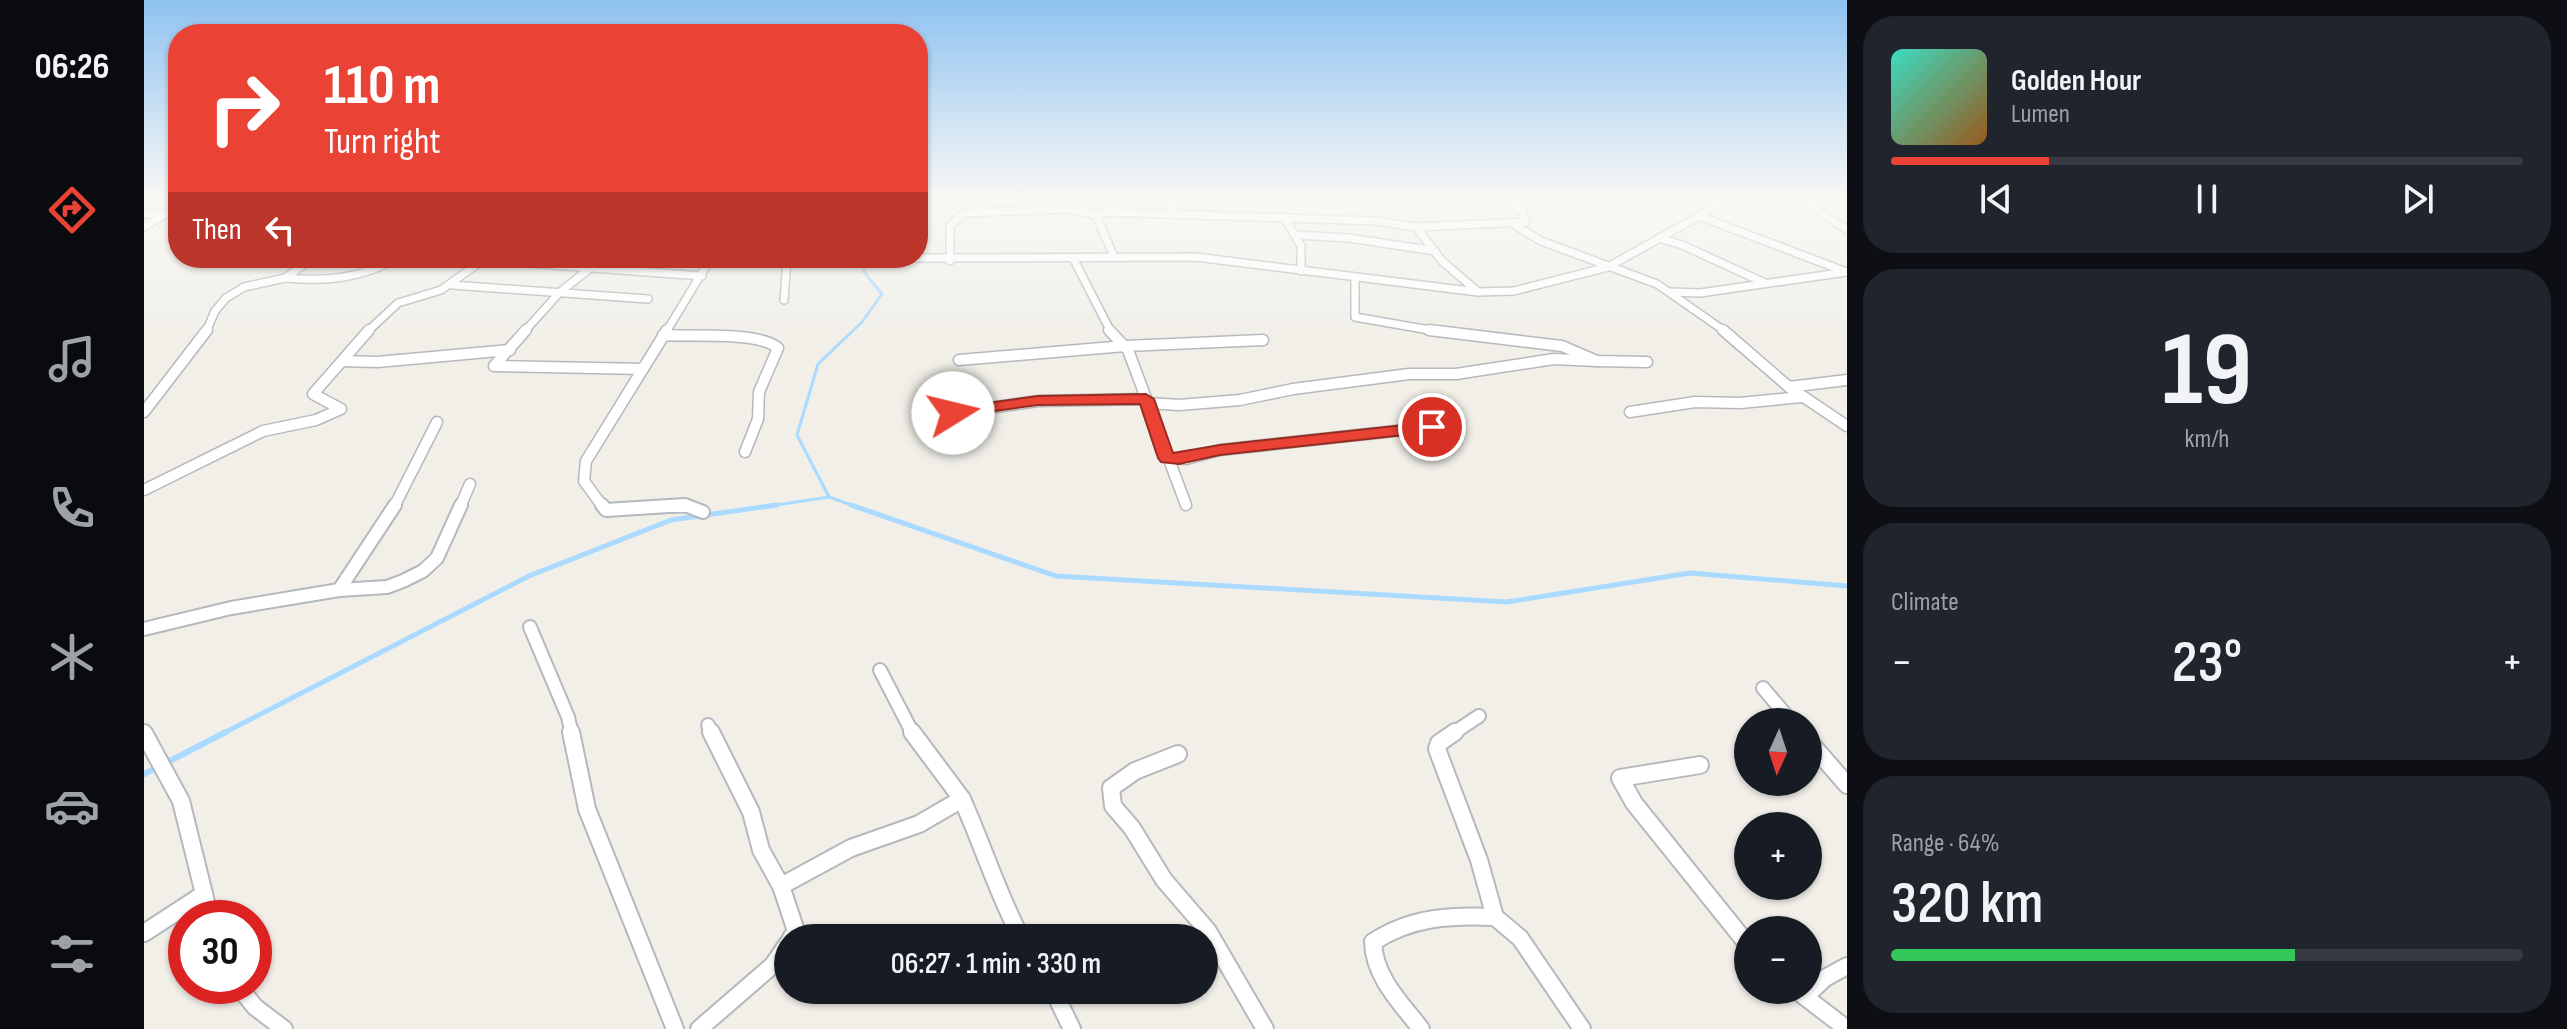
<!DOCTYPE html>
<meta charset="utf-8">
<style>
:root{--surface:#171b24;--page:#20242c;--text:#f1f3f6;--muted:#9ea1a6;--line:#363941;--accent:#ea4335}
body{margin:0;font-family:"Sofia Sans Condensed",sans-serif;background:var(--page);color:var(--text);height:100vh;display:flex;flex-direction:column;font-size:30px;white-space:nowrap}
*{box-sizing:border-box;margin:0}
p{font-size:26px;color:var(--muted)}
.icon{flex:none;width:44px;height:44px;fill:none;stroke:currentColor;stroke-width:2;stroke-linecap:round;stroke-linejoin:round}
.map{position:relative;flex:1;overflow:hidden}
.drawer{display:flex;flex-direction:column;gap:16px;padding:16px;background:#0d0f14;width:720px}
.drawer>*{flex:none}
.guide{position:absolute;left:24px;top:24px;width:760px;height:244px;border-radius:32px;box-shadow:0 2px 6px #0004;background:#ea4335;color:#fff;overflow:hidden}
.needle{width:52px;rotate:183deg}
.buttons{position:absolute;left:1590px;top:708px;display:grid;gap:16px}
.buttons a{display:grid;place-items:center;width:88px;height:88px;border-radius:50%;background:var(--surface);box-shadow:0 2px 6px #0004;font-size:40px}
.speed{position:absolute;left:24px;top:900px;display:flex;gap:16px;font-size:40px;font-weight:700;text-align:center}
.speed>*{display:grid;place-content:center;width:104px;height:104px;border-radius:50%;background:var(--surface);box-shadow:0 2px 6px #0004;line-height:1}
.speed .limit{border:12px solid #d22;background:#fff;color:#111}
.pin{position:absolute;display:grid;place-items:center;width:68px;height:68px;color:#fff;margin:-34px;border:4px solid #fff;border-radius:50%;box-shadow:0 2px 8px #0007}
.me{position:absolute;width:88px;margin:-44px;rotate:81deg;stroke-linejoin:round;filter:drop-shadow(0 0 6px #0008)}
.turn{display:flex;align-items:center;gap:28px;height:168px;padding:0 24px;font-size:36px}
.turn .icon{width:104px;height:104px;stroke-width:2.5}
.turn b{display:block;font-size:56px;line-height:68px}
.then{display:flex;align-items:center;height:76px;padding:0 24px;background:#0003;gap:16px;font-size:30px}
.big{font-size:60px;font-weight:600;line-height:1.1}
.drawer .tile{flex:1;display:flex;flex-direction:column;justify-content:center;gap:12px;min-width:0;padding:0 28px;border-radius:32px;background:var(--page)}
.drawer .dial{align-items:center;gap:0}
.dial b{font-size:104px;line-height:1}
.song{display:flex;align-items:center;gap:24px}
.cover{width:96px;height:96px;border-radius:12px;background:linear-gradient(135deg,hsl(170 70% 55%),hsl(30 70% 35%))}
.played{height:8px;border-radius:4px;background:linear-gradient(90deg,var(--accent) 25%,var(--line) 25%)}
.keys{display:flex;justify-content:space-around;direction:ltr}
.heat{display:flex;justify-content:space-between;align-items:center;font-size:44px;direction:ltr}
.charge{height:12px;border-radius:6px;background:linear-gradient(90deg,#34c759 64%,var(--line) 0)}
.trip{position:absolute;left:630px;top:924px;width:444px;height:80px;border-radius:40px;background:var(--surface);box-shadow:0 2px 6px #0004;font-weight:600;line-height:80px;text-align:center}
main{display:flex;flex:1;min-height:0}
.tabs{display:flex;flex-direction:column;width:144px;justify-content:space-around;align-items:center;background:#090b0e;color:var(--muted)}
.tabs .icon{width:56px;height:56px}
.tabs .selected{color:var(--accent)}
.tabs b{font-size:36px;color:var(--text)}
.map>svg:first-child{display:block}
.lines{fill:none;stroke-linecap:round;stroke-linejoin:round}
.stream-far2{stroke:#aadaff;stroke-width:3}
.stream-far1{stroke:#aadaff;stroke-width:5}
.stream{stroke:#aadaff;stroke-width:6}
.minor-far3-casing{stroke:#b5b8bc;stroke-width:10}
.minor-far2-casing{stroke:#b5b8bc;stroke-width:13}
.minor-far1-casing{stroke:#b5b8bc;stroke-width:16}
.minor-casing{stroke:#b5b8bc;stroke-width:20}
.tertiary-casing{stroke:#b5b8bc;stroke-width:4}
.minor-far3{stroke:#fff;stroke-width:7}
.minor-far2{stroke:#fff;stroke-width:10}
.minor-far1{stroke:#fff;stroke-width:12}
.minor{stroke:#fff;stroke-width:16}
.tertiary{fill:#fff;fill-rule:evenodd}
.route{fill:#ea4335;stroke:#982c22;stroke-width:2}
</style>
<main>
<nav class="tabs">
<b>06:26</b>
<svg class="icon selected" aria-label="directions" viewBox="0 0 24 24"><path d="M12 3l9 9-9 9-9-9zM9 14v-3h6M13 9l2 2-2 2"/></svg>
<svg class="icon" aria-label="music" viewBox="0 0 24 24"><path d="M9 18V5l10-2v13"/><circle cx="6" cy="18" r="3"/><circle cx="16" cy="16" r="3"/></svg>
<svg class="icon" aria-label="phone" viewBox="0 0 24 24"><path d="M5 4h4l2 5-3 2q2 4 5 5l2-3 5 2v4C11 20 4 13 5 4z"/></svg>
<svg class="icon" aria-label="climate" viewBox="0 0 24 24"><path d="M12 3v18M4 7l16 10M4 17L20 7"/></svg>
<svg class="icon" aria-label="car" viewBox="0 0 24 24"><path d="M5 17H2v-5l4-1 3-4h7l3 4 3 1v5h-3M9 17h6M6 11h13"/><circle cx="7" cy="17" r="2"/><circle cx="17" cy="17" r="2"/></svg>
<svg class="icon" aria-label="filters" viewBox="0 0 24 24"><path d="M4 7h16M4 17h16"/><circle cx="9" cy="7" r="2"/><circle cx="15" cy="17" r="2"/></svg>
</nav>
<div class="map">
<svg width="1703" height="1029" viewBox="0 0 1703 1029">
<rect width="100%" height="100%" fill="#f1efe8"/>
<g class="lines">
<g class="stream-far2">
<polyline points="685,497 653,435 674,364 718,322 738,294 720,272 716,258"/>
<polyline points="619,507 685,497 713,507"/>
</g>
<g class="stream-far1">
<polyline points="707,505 912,576 1363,602 1546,573 1703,586"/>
<polyline points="78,734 385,576 527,520 633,505"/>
</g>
<g class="stream">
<polyline points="20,764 82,732"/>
<polyline points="0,774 12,768"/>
</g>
<g class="minor-far3-casing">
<g id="minor-far3">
<polyline points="1027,197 1028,214"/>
<polyline points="1281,197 1288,205"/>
<polyline points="1582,201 1660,200 1703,230"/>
<polyline points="0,214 34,212"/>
<polyline points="952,215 970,257"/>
<polyline points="1555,216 1700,271"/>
<polyline points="1140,217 1157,246 1157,271"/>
<polyline points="1367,223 1397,241 1513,284 1582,332"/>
<polyline points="0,227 20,215"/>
<polyline points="1272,227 1298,261 1333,291"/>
<polyline points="1153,235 1205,238 1291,251"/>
<polyline points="1515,238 1538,245 1621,283"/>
<polyline points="771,258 1052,257 1334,292 1370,291 1464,267 1582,201 1578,197"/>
<polyline points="929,258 967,332"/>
<polyline points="340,260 558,276"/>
<polyline points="806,261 806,226 820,213 925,209 952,215 964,212 1232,221 1272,227 1382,222 1379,212 1357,197"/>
<path d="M142,278C183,282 218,278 254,258"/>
<polyline points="1211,278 1211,317 1297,332"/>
<polyline points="308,285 504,299"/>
<polyline points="1526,292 1556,293 1703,272"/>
<polyline points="640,300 643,258"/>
<polyline points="62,332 71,311 82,298 100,287 141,278 169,258"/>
<polyline points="223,332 254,303 297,290 342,258"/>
<polyline points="380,332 416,292 444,270"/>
<polyline points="522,332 567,258"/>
</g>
</g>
<g class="minor-far2-casing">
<g id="minor-far2">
<polyline points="382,330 350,366 499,369"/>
<polyline points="965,330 984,350 1042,505"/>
<polyline points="1285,330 1418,346 1453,361 1503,362"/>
<polyline points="1579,330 1645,387 1703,426"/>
<path d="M519,335C548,337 614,331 634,348L615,392L614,419L601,452"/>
<polyline points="815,360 981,346 1119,340"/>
<polyline points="199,361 233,362 366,350"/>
<polyline points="1645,387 1703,380"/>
<polyline points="1004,403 1035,405 1096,400 1149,389 1265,374 1312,374 1410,359 1453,361"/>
<polyline points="0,412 63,330"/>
<polyline points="1486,412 1551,402 1596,403 1658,397"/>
<polyline points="809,413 894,401 1002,399"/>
<polyline points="1023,458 1042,459 1076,450 1288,427"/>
<polyline points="0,490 119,431 172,420 197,409 169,394 225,330"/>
<polyline points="250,507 293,422"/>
<polyline points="316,507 326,484"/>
<polyline points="459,507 440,481 442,461 523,330"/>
<polyline points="516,507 545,507"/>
</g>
</g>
<g class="minor-far1-casing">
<g id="minor-far1">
<polyline points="458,505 462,510 541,505 559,512"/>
<polyline points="195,590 251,505"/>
<polyline points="386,627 424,717 428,734"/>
<polyline points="0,629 87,608 195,590 243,587 259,581 279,571 293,558 317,505"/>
<polyline points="736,670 769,734"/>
<polyline points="1619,688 1648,722"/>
<polyline points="564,725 568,734"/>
<polyline points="1308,734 1335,716"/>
</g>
</g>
<g class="minor-casing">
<g id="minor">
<polyline points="427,732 443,809 531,1029"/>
<polyline points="567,732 607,812 617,850 637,886"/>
<polyline points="1311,732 1295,743 1293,749 1335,860 1351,917 1376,938 1438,1029"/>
<polyline points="0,733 37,801 66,918"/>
<polyline points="1664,740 1703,785"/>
<polyline points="1034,754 991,771 967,788 969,806 988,828 1020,880 1064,931 1121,1029"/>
<polyline points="1556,765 1476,778 1490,803 1604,945"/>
<path d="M818,799C839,846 853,892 877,938"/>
<polyline points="0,933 60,894"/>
<polyline points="647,938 652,931 637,886 707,848 775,824 818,799 768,732"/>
<polyline points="94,986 111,1007 140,1029"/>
<polyline points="909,990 928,1029"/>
<polyline points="1652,990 1703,1029"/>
<polyline points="1661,997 1681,978 1703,966"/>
<polyline points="555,1029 629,965 644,943"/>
<path d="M1277,1029C1257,1003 1230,977 1229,942C1267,917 1307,915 1351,917"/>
</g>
</g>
<g class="tertiary-casing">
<polygon id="tertiary" points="25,197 0,202 0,198"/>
</g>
<use href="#minor-far3" class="minor-far3"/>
<use href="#minor-far2" class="minor-far2"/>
<use href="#minor-far1" class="minor-far1"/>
<use href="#minor" class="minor"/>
<use href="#tertiary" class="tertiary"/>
</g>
<linearGradient id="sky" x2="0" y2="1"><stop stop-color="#8fc3f1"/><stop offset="0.58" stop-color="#f9f8f5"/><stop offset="1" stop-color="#f9f8f5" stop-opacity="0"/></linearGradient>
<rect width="1703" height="341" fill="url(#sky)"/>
<polygon class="route" points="1002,394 1010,399 1029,453 1076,445 1288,422 1296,427 1288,432 1076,455 1035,464 1017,462 1014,458 996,404 894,405 809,417 801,413 809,408 894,396"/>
</svg>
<div class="buttons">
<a><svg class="needle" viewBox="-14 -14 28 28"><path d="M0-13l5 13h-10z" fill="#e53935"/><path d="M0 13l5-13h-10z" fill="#9ea1a6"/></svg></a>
<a>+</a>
<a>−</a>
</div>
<div class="speed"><div class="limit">30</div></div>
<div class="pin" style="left:1288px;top:427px;background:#d93025"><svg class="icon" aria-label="arrive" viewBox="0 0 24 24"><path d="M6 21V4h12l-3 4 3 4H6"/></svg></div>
<svg class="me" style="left:809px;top:413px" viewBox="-20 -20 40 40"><circle r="19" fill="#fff"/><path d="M0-13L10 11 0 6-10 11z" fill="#ea4335"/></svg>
<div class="trip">06:27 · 1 min · 330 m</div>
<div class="guide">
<div class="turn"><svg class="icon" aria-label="right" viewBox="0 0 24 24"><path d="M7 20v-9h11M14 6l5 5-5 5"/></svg><div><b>110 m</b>Turn right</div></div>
<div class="then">Then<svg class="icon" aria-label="left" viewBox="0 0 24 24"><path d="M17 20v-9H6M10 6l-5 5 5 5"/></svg></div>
</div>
</div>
<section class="drawer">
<div class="tile">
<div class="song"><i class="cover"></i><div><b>Golden Hour</b><p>Lumen</p></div></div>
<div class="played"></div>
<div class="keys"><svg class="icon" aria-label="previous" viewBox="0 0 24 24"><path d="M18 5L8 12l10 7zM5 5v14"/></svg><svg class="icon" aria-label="pause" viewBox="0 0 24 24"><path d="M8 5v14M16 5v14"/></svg><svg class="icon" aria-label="next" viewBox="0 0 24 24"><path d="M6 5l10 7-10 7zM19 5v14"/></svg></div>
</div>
<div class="tile dial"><b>19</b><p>km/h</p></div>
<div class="tile"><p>Climate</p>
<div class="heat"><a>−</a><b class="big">23°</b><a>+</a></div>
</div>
<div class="tile"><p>Range · 64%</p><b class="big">320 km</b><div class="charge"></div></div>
</section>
</main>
